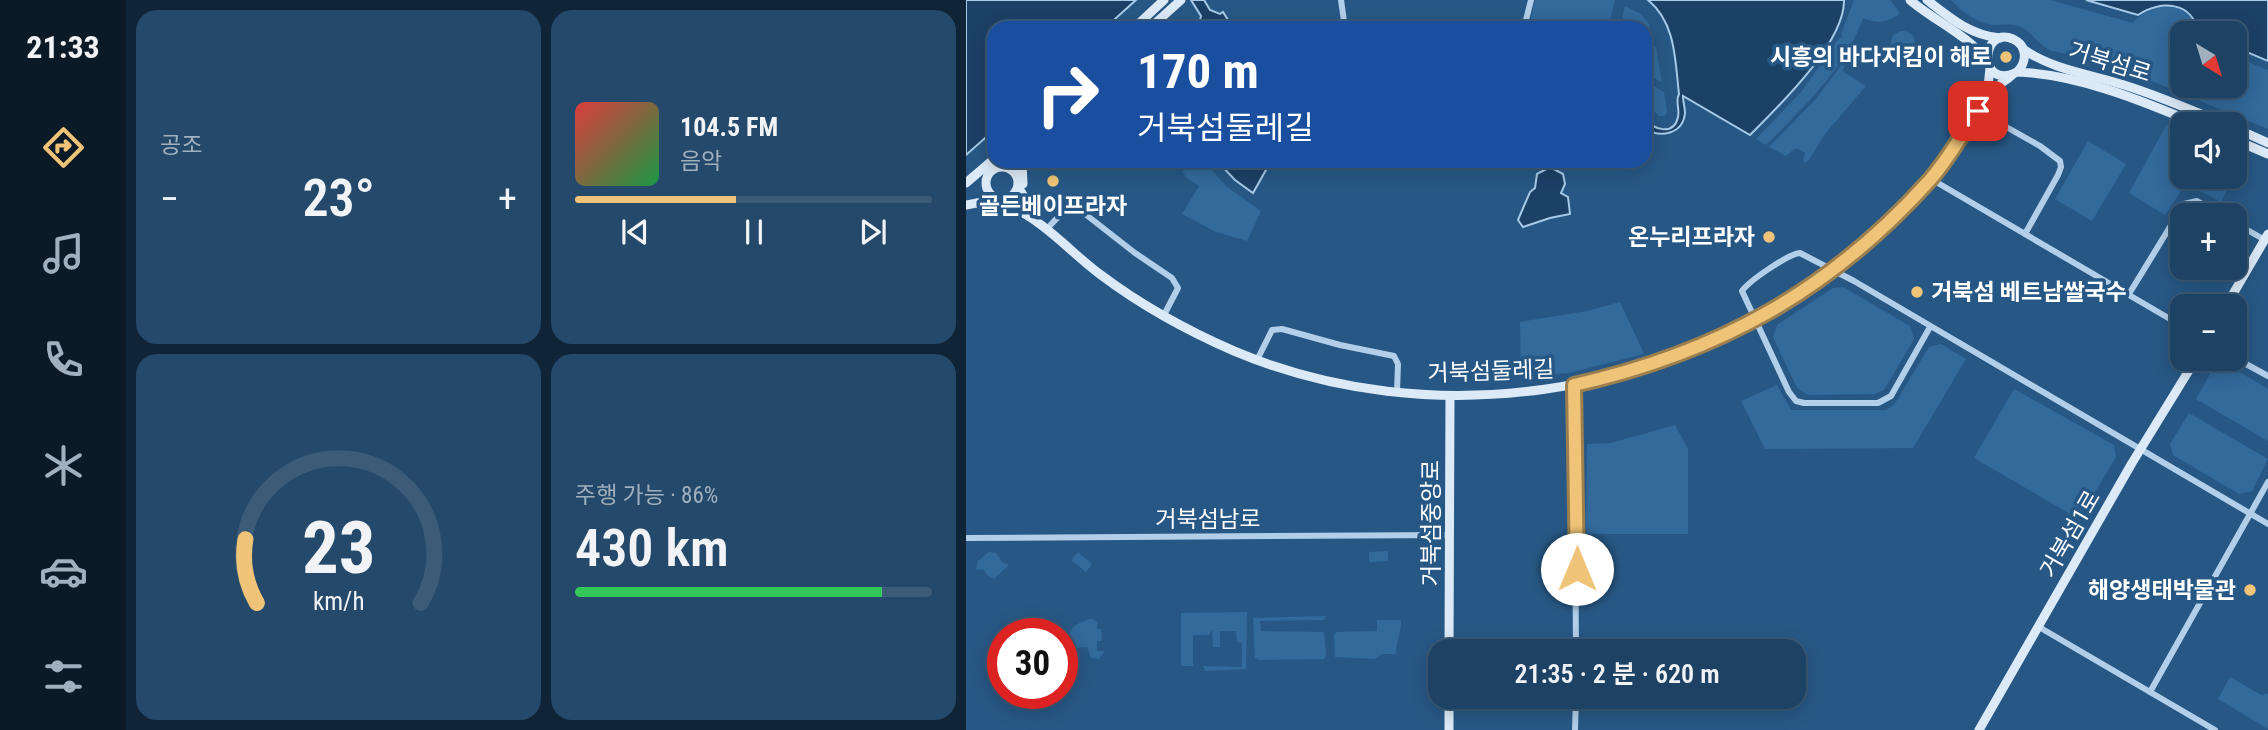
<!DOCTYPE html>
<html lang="ko">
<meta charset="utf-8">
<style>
:root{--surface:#1d4264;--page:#25496a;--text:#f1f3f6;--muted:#a0b0bf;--line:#3b5b78;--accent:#f0c478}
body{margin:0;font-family:"Roboto Condensed","Noto Sans KR",sans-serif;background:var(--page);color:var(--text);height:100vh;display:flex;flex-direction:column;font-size:26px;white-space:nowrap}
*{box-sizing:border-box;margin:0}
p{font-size:23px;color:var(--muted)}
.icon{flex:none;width:38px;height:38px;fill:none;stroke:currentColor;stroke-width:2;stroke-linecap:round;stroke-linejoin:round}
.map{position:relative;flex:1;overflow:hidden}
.drawer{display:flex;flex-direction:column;gap:10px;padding:10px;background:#102437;width:840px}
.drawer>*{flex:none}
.banner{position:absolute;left:21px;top:21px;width:665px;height:147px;border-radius:21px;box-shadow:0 4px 18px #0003,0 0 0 2px var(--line);background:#1a4fa0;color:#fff;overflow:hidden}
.needle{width:46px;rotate:142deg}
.buttons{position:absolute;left:1204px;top:21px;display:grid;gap:14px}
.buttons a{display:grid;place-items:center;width:77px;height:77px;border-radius:14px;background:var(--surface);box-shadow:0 4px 18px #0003,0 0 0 2px var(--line);font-size:35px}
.speed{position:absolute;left:21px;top:618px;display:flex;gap:14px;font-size:35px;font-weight:700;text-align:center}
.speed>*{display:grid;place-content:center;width:91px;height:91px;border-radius:50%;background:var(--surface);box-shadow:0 4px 18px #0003,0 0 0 2px var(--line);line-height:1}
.speed .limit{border:10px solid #d22;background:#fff;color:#111}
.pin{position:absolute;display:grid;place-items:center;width:60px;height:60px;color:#fff;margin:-30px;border-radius:14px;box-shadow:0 4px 10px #0006}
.me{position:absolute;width:77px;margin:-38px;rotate:0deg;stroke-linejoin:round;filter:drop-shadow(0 0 5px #0008)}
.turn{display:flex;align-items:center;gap:24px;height:147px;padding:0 35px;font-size:32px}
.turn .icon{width:91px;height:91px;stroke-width:2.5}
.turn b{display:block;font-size:49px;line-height:60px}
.big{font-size:52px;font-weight:600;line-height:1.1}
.drawer .card{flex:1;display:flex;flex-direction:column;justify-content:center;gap:10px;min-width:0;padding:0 24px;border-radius:21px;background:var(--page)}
.drawer .dial{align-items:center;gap:0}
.dial svg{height:182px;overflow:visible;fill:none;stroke:var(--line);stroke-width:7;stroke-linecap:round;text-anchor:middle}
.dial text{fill:var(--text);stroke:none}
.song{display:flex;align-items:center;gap:21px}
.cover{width:84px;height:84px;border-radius:10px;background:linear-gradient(135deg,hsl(0 70% 55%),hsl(140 70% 35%))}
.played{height:7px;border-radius:4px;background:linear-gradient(90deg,var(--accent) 45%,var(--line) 45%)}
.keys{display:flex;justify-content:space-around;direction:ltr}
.heat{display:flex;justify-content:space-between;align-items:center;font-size:38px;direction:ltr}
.charge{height:10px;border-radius:5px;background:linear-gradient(90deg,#34c759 86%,var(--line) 0)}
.drawer .tiles{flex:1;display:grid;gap:10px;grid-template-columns:repeat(2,1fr)}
.trip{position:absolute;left:462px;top:639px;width:378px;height:70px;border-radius:21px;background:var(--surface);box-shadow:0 4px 18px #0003,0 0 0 2px var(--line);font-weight:600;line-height:70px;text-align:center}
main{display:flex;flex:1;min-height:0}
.menu{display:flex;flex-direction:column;width:126px;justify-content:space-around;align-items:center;background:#0c1a28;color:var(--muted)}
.menu .icon{width:49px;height:49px}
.menu .on{color:var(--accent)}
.menu b{font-size:32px;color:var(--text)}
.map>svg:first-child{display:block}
.green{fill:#326a9c}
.water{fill:#1c4166;stroke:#a7cae8;stroke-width:2}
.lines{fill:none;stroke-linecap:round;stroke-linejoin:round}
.street{stroke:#b2cee8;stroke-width:6}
.secondary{stroke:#dceaf7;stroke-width:9}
.route-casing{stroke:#9c7f4e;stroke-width:18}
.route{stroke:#f0c478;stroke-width:12}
.poi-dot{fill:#f0c478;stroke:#275885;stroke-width:2.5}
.labels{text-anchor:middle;stroke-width:7;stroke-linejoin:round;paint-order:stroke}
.poi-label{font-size:23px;font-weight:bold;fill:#fff;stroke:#275885;text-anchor:end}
.street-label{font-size:23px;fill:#fff;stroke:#275885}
</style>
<main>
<nav class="menu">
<b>21:33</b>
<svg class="icon on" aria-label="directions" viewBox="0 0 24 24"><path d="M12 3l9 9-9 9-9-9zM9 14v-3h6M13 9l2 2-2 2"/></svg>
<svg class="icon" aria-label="music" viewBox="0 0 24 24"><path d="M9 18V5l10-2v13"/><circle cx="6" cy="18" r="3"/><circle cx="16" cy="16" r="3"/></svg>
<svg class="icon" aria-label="phone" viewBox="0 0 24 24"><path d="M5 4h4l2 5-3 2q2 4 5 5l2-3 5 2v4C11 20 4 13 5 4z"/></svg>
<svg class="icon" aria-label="climate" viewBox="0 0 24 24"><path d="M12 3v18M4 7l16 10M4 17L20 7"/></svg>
<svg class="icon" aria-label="car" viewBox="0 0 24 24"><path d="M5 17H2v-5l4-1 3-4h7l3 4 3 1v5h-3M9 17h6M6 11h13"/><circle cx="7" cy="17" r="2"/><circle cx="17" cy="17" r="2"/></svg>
<svg class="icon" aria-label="filters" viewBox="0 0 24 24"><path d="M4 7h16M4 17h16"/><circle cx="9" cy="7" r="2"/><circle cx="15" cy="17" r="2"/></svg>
</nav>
<section class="drawer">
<div class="tiles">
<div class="card"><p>공조</p>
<div class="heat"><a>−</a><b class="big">23°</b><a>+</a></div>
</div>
<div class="card">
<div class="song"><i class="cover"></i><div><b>104.5 FM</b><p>음악</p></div></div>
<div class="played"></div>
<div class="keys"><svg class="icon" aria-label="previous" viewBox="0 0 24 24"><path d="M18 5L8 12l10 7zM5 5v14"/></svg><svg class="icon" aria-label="pause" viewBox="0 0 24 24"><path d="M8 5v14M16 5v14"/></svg><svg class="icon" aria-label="next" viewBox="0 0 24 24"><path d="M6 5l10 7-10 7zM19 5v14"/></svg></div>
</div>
<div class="card dial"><svg viewBox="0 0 100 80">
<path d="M14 69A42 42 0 1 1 86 69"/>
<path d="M14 69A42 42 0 0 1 9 41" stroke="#f0c478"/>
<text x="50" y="56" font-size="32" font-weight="700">23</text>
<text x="50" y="72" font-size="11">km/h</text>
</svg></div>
<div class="card"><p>주행 가능 · 86%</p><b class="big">430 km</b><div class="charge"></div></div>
</div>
</section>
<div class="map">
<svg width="1302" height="730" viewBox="0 0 1302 730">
<rect width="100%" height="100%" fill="#275885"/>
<g class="green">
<polygon points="569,0 649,0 642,28 563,28"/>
<path d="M888,0H924L934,13C923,23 910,24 897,18C880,67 837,108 800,145L790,139L835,92L874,37L877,38L875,34Z"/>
<path d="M985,0H1084L1167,23C1185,0 1226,0 1232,33H1216V86H1269V57L1302,70V129L1176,77L1160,68L1133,60L1086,51C1073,46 1067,33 1055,27C1046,23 1038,25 1028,25C1012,24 995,11 985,0Z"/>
<polygon points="659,6 675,14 684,25 683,29 679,31 679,28 663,28 656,17"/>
<circle cx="937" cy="43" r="12"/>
<polygon points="690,47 696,83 686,77 680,60 680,49"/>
<circle cx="1041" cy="57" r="8"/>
<polygon points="887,53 893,56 891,59 885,56 876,71 900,86 859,134 842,161 839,163 837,161 839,153 833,149 828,149 820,156 803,147 849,100 883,55"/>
<polygon points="679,81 698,92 701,112 699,116 692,116 679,100"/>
<polygon points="1201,124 1216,131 1216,177 1267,177 1255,202 1226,187 1217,188 1199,215 1163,193"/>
<polygon points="1122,141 1160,164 1126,221 1089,199"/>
<polygon points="224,161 238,161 260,186 295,211 281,241 250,232 216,214 233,186 218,176 219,174 216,172"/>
<polygon points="877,287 944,326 948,339 918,390 908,394 842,395 831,388 807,337 811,325 867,288"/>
<polygon points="654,302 678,354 603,373 555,376 554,322 621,311"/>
<polygon points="975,344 1000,359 947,448 799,449 775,401 811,385 825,410 920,410 928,405 963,347"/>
<polygon points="546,359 551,361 553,374 533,375 534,371"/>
<polygon points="1260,364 1302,389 1302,441 1230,399 1248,367"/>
<polygon points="1048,389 1148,445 1150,457 1113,519 1008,458"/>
<polygon points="1223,413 1302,459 1286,491 1273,494 1207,455 1204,444"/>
<polygon points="709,425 722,449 722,534 620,534 621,444 645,443"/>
<polygon points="422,551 422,561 403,562 403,552"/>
<polygon points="23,552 30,553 36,562 43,565 28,579 22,576 17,569 10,570 12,561"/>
<polygon points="112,552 126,564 120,572 105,560"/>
<polygon points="281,612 280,669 239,671 237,666 276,667 276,643 271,642 270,631 254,631 254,647 247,647 246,630 243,635 227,635 227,666 215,666 215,613"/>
<polygon points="360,616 358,620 294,621 295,631 358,632 360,655 358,659 293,660 289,658 287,618"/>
<path d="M125,618L131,622V629H135L136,641H131V651H139L133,659L125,658L121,647L111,648C109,644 106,641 105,637C101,625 118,622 125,618Z"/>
<path d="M411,620H435C435,634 430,642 430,654H416L409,659L369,657L368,635L370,632L411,631Z"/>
<polygon points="1264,677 1297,696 1299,693 1302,694 1302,729 1252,699"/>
</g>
<g class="water">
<polygon points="0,0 170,0 139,28 28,28 28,130 0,155"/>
<polygon points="225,0 238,0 244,10 254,14 257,12 267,28 232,28 235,16"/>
<path d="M682,0H878C879,42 813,106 784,135L717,96C717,101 719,108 719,113C717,134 694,139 679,128V119C688,130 708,136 712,117C714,108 709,102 713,94C709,60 710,23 682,0Z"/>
<path d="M1120,0H1302V61L1269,47V33H1232C1227,1 1194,0 1172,15Z"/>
<polygon points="251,161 305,161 287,193 269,180"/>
<polygon points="584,167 597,174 599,184 595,193 602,197 604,214 584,218 557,227 552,220 564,192 569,188 571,174"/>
</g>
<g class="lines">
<g class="street">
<polyline points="375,0 379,28"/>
<polyline points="558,28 565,0"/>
<polyline points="1012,111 1074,146 1094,161 1095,167 1092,175 1059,234"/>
<polyline points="965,179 1216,326"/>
<polyline points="1269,223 1299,240"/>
<path d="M80,230C89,221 100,204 114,210L169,253L206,278L212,288L198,315"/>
<polyline points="1163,294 1218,204 1231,201 1256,215"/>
<path d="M964,327L925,396L912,403H838L830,401L823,392L776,291C783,281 822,254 834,253L888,281L1302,524"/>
<polyline points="1269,358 1302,376"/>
<polyline points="291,360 306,330 316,329 374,345 428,356 432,364 431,392"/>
<polyline points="608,385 610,651"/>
<polyline points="0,538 484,535"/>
<polyline points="1073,627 1249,730"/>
<polyline points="1184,692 1302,482"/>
<polyline points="609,730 610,696"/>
</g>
<g class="secondary">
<path d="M944,0C967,20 1005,37 1021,61"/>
<path d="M961,0C984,18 1004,35 1034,38"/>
<polyline points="168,28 198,0"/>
<polyline points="184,28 215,0"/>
<path d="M1057,49C1087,70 1124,74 1158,85C1193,96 1226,110 1259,124"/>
<path d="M1051,72C1061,62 1062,46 1047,39C1014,25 1012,92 1051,72C1111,74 1177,101 1231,124"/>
<polyline points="1021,96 1024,68"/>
<polyline points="1269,128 1302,143"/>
<polyline points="1269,140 1302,154"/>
<polyline points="56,162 57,184"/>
<circle cx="36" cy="183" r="16"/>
<polyline points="0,183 28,159"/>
<polyline points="52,187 67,211 70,221"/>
<path d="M37,200C48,209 61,214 71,222C94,238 113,259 135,275C175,305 222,331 268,351C465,434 699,397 868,270C898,248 944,206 967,177C986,151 1001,124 1020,98C1026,89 1038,82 1046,75"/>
<polyline points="0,205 31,199"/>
<polyline points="1260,306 1302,234"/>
<polyline points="483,651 484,396"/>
<polyline points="483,696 483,730"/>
<polyline points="1013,730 1166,463 1230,359"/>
</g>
</g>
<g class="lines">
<g class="route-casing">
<path id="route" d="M611,569L608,385C751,353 864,291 963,181C981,161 996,134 1012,111"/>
</g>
<use href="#route" class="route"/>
</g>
<g class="poi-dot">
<circle cx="1040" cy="57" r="7"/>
<circle cx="87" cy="181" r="7"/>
<circle cx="803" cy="237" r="7"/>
<circle cx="951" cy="292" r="7"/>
<circle cx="1284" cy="590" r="7"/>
</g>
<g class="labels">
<g class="poi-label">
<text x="1026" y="65">시흥의 바다지킴이 해로</text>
<text x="87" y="214" text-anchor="middle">골든베이프라자</text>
<text x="789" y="245">온누리프라자</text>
<text x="965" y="300" text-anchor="start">거북섬 베트남쌀국수</text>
<text x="1270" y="598">해양생태박물관</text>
</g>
<g class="street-label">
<text transform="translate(1144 62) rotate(17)" y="8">거북섬로</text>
<text transform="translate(525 371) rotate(-2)" y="8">거북섬둘레길</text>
<text x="242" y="527">거북섬남로</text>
<text transform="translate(465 523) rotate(-90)" y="8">거북섬중앙로</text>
<text transform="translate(1104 534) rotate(-60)" y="8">거북섬1로</text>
</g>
</g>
</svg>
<div class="buttons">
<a><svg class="needle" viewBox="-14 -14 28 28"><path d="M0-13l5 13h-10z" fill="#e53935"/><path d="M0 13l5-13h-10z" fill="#a0b0bf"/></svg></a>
<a><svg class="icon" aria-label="sound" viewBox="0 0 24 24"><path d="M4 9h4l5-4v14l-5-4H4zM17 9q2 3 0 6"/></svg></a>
<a>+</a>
<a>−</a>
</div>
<div class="speed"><div class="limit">30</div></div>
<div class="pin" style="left:1012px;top:111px;background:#d93025"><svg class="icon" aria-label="arrive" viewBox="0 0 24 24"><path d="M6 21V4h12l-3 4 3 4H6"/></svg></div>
<svg class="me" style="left:611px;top:569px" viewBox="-20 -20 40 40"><circle r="19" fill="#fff"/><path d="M0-13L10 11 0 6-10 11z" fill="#f0c478"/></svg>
<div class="trip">21:35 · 2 분 · 620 m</div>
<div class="banner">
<div class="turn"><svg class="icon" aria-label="right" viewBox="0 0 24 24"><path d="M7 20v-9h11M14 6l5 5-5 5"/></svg><div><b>170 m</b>거북섬둘레길</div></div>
</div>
</div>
</main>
